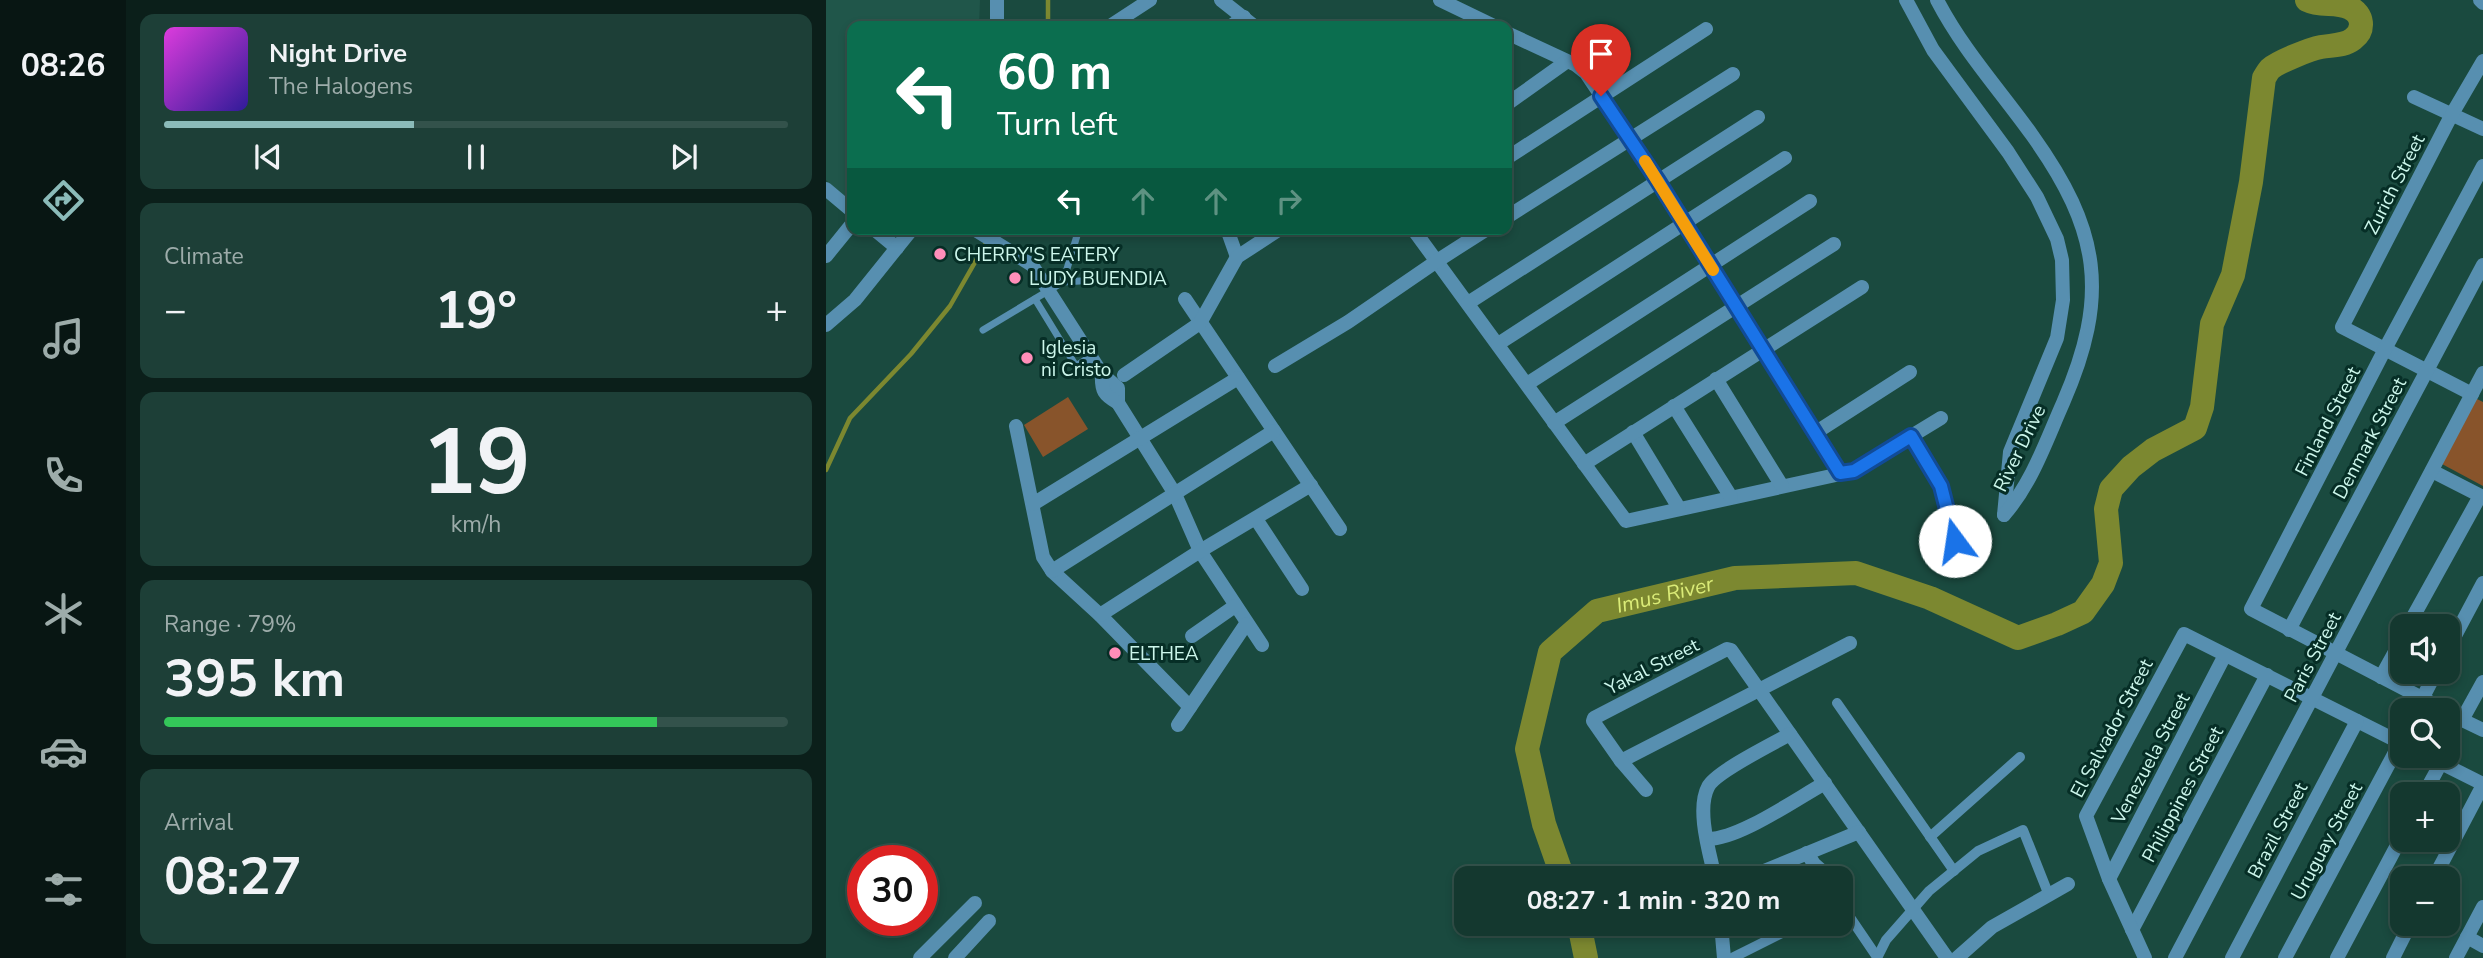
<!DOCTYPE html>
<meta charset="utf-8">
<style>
:root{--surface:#14382f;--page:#1d3f37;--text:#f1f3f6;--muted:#9dacaa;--line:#33524b;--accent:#8bbbb9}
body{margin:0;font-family:"Nunito Sans",sans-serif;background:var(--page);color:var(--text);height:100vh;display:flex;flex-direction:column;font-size:26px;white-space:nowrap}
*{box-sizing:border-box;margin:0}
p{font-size:23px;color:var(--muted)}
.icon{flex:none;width:38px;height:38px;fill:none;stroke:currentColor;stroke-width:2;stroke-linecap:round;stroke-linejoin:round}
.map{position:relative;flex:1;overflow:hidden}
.sheet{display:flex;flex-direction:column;gap:14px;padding:14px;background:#0b1f1a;width:700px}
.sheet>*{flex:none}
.guide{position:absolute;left:21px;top:21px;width:665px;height:214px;border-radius:14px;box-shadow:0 4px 10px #0003,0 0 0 2px var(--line);background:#0b6e4f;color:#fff;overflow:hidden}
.controls{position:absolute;left:1564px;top:614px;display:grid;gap:14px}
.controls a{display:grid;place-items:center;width:70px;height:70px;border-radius:14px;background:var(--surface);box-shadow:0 4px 10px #0003,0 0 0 2px var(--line);font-size:35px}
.speed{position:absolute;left:21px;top:845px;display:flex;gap:14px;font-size:35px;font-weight:700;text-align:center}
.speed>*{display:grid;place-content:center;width:91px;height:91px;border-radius:50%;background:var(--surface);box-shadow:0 4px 10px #0003,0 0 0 2px var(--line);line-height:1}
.speed .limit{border:10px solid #d22;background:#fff;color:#111}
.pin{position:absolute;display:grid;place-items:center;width:60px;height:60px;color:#fff;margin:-72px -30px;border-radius:50% 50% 50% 0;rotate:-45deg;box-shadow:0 0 7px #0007}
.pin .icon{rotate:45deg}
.me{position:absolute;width:77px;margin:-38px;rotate:346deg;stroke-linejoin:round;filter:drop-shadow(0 0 5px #0008)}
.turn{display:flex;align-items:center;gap:24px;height:147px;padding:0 35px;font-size:32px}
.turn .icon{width:91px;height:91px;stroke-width:2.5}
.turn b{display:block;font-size:49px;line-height:60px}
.lanes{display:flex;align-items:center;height:66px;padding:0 35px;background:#0003;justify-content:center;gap:35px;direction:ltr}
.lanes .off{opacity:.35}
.big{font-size:52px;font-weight:700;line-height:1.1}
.sheet .widget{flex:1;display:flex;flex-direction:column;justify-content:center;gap:10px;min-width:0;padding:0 24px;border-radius:14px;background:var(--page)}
.sheet .dial{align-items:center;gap:0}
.dial b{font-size:91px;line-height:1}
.song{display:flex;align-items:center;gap:21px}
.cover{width:84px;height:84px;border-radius:10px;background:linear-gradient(135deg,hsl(300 70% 55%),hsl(250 70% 35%))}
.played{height:7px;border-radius:4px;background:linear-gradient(90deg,var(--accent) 40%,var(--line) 40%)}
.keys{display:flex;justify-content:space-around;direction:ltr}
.heat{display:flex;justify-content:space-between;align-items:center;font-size:38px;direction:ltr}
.charge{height:10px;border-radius:5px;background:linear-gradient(90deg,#34c759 79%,var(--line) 0)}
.trip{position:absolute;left:628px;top:866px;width:399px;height:70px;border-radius:14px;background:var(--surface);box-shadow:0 4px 10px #0003,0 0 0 2px var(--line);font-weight:700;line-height:70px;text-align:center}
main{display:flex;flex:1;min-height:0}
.tab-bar{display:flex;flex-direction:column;width:126px;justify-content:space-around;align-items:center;background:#081613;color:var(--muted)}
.tab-bar .icon{width:49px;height:49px}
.tab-bar .on{color:var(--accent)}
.tab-bar b{font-size:32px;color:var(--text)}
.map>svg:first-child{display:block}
.built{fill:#20564a}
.green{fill:#88542b}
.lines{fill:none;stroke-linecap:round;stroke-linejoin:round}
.stream{stroke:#7c8830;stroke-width:4.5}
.river{stroke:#7c8830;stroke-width:24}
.service{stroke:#578fb0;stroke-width:7}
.pedestrian{stroke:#578fb0;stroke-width:10}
.minor{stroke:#578fb0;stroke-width:14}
.tertiary{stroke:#578fb0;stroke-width:14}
.route-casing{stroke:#114b97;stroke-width:18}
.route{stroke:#1a73e8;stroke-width:12}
.slow{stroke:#f59e0b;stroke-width:12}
.poi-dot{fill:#ff8eb9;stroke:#062e26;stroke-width:2.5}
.labels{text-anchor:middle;stroke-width:6;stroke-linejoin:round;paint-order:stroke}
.street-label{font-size:19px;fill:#cdf7ec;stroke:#062e26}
.poi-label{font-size:19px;fill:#cdf7ec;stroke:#062e26;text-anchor:start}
.water-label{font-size:21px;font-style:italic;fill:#dbec78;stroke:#062e26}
</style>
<main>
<nav class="tab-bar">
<b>08:26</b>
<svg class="icon on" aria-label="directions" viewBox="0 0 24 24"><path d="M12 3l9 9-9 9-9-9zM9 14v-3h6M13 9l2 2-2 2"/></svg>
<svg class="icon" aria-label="music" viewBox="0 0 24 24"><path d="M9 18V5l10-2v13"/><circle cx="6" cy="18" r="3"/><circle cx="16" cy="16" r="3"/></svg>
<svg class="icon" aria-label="phone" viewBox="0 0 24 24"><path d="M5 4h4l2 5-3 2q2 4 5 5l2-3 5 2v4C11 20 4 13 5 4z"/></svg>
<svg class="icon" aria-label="climate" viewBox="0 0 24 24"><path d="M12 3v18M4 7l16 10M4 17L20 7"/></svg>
<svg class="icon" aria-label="car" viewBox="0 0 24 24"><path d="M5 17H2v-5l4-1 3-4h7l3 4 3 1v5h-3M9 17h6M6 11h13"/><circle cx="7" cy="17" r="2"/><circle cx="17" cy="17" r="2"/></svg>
<svg class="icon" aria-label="filters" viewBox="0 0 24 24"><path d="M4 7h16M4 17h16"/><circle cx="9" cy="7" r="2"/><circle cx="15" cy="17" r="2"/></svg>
</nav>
<section class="sheet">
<div class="widget">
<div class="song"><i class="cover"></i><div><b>Night Drive</b><p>The Halogens</p></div></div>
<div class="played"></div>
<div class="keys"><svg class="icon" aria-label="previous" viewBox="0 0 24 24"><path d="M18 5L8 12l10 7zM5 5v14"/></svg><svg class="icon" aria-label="pause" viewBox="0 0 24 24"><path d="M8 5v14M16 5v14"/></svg><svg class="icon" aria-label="next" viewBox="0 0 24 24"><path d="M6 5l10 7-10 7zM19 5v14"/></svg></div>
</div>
<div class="widget"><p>Climate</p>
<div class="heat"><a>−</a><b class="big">19°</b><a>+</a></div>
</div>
<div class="widget dial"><b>19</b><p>km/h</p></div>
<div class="widget"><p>Range · 79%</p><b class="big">395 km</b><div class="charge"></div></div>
<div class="widget"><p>Arrival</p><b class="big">08:27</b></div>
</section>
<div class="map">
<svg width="1657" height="958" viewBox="0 0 1657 958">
<rect width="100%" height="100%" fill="#1a4a3f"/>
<polygon class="built" points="0,0 154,0 153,26 26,26 26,203 0,180"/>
<g class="green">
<polygon points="242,397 262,429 217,457 198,425"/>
<polygon points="1647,397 1657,402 1657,486 1616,464"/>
</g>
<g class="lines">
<g class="stream">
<polyline points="222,26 222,0"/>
<polyline points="0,470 24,418 85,354 124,306 168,229"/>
</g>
<g class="river">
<path id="s1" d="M737,878L718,824L701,749L724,652L771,611L909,578L1030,573L1104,598L1192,638L1231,624L1257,612L1277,584L1285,563L1280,509L1285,489L1305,467L1327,450L1369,428L1376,407L1386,324L1407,275L1425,182L1438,78C1440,75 1442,71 1444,69C1452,62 1484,49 1495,47C1506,45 1518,46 1527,39C1539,30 1537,14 1524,8C1510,1 1495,7 1481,0"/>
<polyline points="753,924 760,958"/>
</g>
<g class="service">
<polyline points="25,128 26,128"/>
<polyline points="237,282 253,229"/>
<polyline points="209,299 250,366 264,357"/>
<polyline points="157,330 237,282 254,281"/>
</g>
<g class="pedestrian">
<polyline points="1011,703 1128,871"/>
<polyline points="1104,837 1194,757"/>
<polyline points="1015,904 1051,957"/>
<polyline points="906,958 974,924"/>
<polyline points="1051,958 1060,940 1103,891 1152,851 1197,830 1222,893"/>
</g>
<g class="minor">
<polyline points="395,0 428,26"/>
<polyline points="614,0 668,26"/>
<polyline points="1654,0 1657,3"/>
<polyline points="284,26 324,0"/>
<polyline points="405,26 418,17"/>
<polyline points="681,33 750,65 760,73 805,140 1014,473"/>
<polyline points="1588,97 1657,129"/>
<polyline points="681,104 740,62"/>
<polyline points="681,158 880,29"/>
<polyline points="0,189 26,211"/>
<polyline points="681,217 907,74"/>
<polyline points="48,229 71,248"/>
<polyline points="148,229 206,265 276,374 292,388 292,403"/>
<polyline points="401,229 411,257"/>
<polyline points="587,229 800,521 1028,471 1115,418"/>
<polyline points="0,256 26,224"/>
<polyline points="359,299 514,529"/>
<polyline points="642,303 932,117"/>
<polyline points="672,344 959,158"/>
<polyline points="449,366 522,322 611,261 661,229"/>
<path d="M276,374C275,391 278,395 292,403L349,494L374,551L436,645"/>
<polyline points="298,375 374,323 411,257 454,229"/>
<polyline points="890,379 956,486"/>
<polyline points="701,384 984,201"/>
<polyline points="1646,394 1516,327 1626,114 1657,61"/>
<polyline points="848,406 905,497"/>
<polyline points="728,423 1008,244"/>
<polyline points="190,426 217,557 226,571 274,615 364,707"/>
<polyline points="807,432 853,508"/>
<polyline points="989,433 1084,372"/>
<polyline points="1085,436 1115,486 1129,541"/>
<polyline points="758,464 1036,287"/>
<polyline points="1606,471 1657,497"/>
<polyline points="207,504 412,378"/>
<polyline points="430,519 476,589"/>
<polyline points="226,571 448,431"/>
<polyline points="274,615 374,551 485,485"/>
<polyline points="1582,626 1654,496"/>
<polyline points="1463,630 1657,265"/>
<polyline points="366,636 409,606"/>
<polyline points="1622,649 1657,583"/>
<polyline points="1555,677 1577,637"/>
<polyline points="1596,699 1610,672"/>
<polyline points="1619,710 1425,609 1559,349 1657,166"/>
<polyline points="1630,717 1657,730"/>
<polyline points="1636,720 1657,682"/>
<polyline points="352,725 420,624"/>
<polyline points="1601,756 1657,784"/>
<polyline points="795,761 1024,643"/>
<polyline points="820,790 795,761 767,721 768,718 901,649 905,650 1121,958"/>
<polyline points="1598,794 1615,763"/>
<path d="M881,839C912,840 970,799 999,783"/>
<polyline points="981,853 988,864 1004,878"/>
<path d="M889,878C884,854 870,810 882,787C889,772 947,744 964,734"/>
<polyline points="921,878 1033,832"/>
<polyline points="1608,878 1657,785"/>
<polyline points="1283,879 1399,655"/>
<polyline points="895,924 898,958"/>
<polyline points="1306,930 1441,675"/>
<polyline points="1641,937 1657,946"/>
<polyline points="94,958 149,903"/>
<polyline points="129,958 163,921"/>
<polyline points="1131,958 1166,927 1242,884"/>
<polyline points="1319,958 1283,879 1260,816 1358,634 1577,744"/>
<polyline points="1406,958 1531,721"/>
<polyline points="1459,958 1574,743"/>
<polyline points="1511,958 1577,834"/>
<polyline points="1567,958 1584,924"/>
<polyline points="1630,958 1657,907"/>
</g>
<g class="tertiary">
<polyline points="1080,0 1107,50 1182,152 1211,197 1231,239 1236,260 1237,300 1231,338 1184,452 1178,515"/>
<path d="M1111,0C1137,50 1173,89 1206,135C1274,230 1284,295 1237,403C1220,441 1206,483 1178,515"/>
<polyline points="171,26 171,0"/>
<polyline points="0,325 29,300 86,229"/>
<polyline points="1349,958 1657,373"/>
</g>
</g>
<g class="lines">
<g class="route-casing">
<polyline id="route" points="775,96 832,181 1014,473 1028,471 1085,436 1115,486 1129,541"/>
</g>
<use href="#route" class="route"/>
<polyline class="slow" points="819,161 887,270"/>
</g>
<g class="poi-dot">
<circle cx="114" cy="254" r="7"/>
<circle cx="189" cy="278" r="7"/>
<circle cx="201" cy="358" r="7"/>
<circle cx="289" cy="653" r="7"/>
</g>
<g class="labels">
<g class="street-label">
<text transform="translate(1568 184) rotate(-63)" y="7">Zurich Street</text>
<text transform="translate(1501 421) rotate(-63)" y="7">Finland Street</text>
<text transform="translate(1543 438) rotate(-62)" y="7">Denmark Street</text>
<text transform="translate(1193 448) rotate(-64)" y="7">River Drive</text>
<text transform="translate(1486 657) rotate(-62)" y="7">Paris Street</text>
<text transform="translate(826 666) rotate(-27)" y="7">Yakal Street</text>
<text transform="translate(1285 728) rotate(-62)" y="7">El Salvador Street</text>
<text transform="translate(1324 758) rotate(-62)" y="7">Venezuela Street</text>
<text transform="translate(1356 794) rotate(-62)" y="7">Philippines Street</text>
<text transform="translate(1451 830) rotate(-62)" y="7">Brazil Street</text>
<text transform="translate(1500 841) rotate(-62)" y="7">Uruguay Street</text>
</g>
<g class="poi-label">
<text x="128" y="261">CHERRY'S EATERY</text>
<text x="203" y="285">LUDY BUENDIA</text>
<text x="215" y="354">Iglesia<tspan x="215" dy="22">ni Cristo</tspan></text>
<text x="303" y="660">ELTHEA</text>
</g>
<g class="water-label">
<text dy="7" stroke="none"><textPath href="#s1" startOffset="366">Imus River</textPath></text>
</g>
</g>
</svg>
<div class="controls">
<a><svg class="icon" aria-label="sound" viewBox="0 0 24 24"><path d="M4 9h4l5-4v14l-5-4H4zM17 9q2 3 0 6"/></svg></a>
<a><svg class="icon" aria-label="search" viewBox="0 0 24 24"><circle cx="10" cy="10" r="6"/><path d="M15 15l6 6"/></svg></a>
<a>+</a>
<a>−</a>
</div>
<div class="speed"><div class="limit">30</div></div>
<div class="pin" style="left:775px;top:96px;background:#d93025"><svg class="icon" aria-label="arrive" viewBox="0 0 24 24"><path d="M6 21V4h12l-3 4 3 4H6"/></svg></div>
<svg class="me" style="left:1129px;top:541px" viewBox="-20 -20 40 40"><circle r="19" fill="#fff"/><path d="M0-13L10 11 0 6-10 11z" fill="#1a73e8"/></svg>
<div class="trip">08:27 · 1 min · 320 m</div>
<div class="guide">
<div class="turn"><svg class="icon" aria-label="left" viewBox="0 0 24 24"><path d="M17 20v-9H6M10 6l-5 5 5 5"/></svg><div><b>60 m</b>Turn left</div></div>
<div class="lanes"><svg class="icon" aria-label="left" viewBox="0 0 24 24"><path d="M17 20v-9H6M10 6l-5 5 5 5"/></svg><svg class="icon off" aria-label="ahead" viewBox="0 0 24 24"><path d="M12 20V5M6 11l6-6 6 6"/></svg><svg class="icon off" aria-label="ahead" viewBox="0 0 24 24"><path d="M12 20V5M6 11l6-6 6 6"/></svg><svg class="icon off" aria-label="right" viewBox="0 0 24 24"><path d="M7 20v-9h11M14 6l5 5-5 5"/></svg></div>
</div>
</div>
</main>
